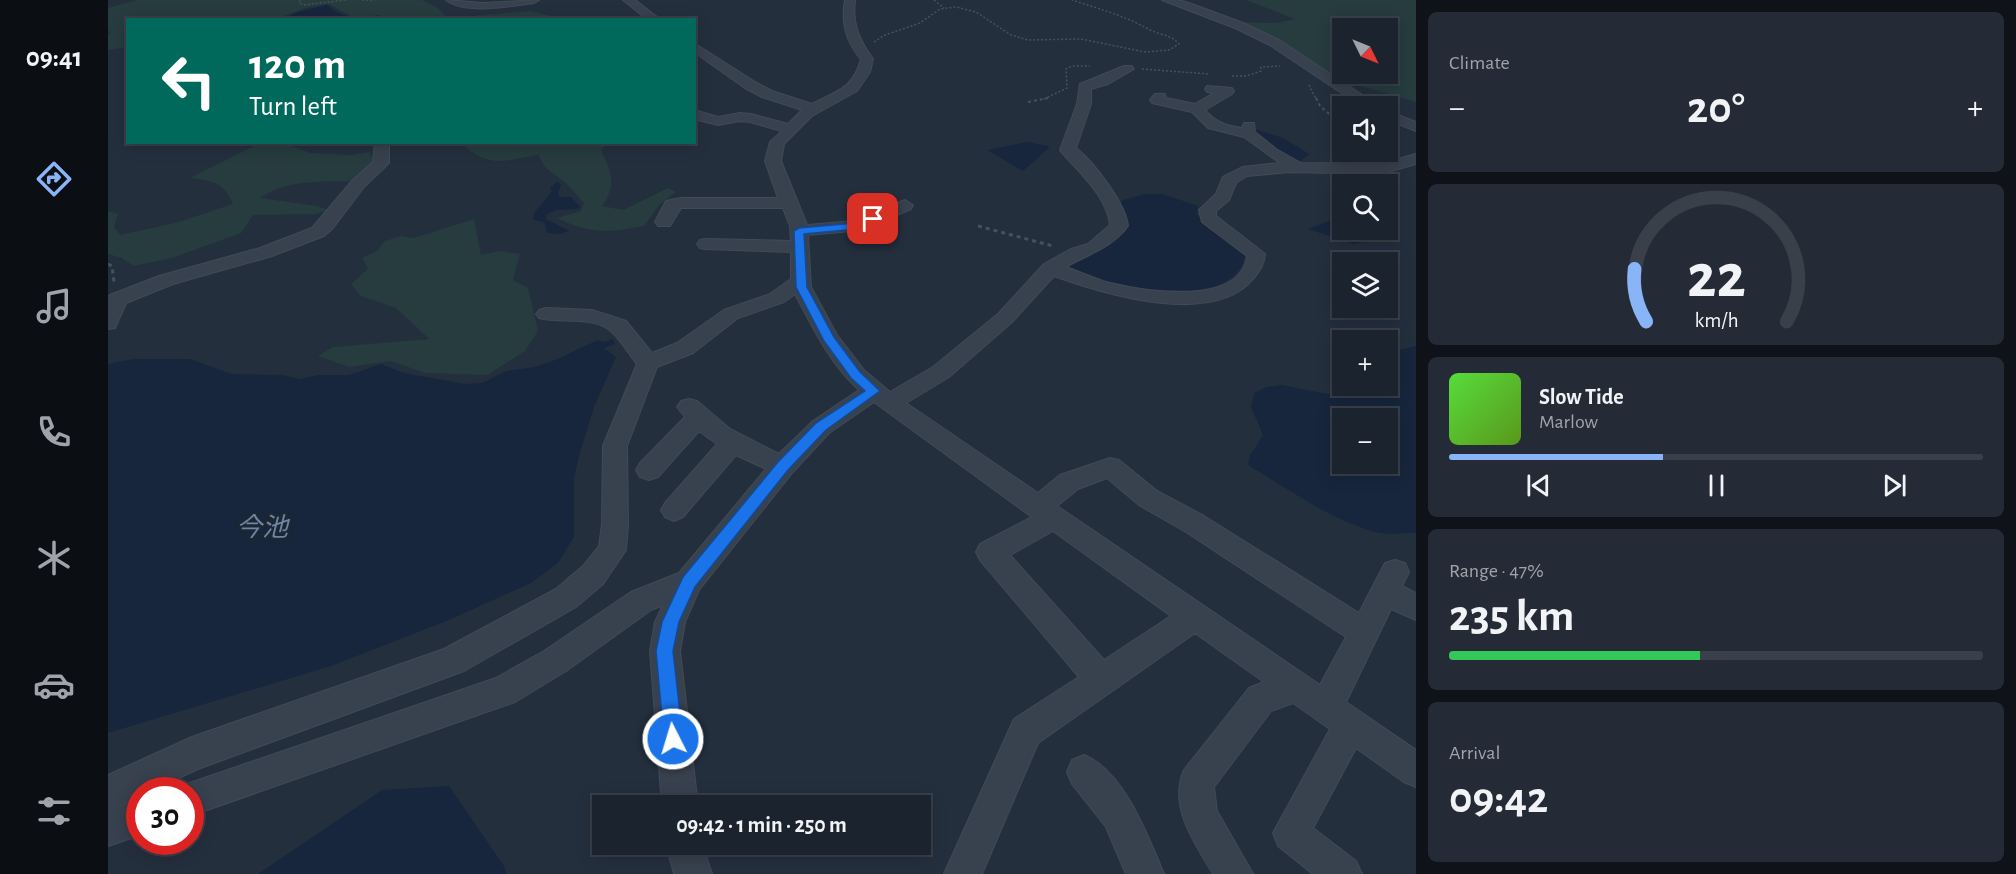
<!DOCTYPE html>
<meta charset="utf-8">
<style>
:root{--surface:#1b232e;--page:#242b36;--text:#f1f3f6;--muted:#a0a4aa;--line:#39404a;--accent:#8ab4f8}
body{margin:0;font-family:"Alegreya Sans","Noto Sans JP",sans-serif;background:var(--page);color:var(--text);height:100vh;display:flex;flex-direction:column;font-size:22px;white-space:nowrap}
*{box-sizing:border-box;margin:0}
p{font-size:20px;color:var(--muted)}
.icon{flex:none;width:33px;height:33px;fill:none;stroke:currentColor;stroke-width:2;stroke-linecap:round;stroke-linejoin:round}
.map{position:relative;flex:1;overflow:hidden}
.sheet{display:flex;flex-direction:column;gap:12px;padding:12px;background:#0f1319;width:600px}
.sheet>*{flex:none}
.guide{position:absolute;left:18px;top:18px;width:570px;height:126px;border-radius:0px;box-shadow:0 3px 15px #0003,0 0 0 2px var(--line);background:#00695c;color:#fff;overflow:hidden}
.needle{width:39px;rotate:133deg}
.tools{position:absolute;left:1224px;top:18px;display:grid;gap:12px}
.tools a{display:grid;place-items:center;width:66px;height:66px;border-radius:0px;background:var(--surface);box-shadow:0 3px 15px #0003,0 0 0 2px var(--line);font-size:30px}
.speed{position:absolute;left:18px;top:777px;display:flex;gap:12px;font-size:30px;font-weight:700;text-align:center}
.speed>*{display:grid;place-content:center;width:78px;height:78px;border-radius:50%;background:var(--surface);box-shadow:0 3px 15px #0003,0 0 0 2px var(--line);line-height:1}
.speed .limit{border:9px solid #d22;background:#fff;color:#111}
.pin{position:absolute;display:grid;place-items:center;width:51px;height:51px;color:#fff;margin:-26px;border-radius:12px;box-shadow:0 3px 9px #0006}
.me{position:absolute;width:66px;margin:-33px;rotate:355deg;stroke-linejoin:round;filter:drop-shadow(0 0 4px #0008)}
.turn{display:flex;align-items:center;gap:21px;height:126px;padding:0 24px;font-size:27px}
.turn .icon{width:78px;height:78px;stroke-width:2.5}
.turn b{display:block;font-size:42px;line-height:51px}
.big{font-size:45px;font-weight:600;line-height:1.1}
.sheet .card{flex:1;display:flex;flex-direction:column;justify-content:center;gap:9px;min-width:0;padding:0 21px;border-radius:9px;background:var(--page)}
.sheet .dial{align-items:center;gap:0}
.dial svg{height:156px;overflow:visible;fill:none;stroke:var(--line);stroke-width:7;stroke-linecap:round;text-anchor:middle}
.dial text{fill:var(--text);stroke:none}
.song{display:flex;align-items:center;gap:18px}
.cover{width:72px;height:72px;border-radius:9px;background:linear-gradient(135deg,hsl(110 70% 55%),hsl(90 70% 35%))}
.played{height:6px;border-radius:3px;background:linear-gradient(90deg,var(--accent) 40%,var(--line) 40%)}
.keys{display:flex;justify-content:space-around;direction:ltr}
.heat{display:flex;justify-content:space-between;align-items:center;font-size:33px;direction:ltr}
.charge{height:9px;border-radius:4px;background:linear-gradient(90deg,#34c759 47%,var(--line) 0)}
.trip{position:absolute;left:484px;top:795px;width:339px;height:60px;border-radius:0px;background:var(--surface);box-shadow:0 3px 15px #0003,0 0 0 2px var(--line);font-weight:600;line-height:60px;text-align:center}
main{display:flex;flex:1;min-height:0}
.dock{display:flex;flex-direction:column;width:108px;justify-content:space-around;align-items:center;background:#0b0e12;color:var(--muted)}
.dock .icon{width:42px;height:42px}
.dock .current{color:var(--accent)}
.dock b{font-size:27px;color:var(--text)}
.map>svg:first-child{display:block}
.green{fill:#263c3f;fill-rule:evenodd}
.water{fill:#17263c;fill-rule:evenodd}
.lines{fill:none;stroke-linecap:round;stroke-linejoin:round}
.minor-casing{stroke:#414a57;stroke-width:2}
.path-far2{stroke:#3f5557;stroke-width:1.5;stroke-dasharray:2 2;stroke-linecap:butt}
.path-far1{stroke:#3f5557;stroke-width:2;stroke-dasharray:3 3;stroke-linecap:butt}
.path{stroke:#3f5557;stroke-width:3;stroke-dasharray:4 4;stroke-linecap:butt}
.minor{fill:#38414e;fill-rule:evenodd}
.route{fill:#1a73e8;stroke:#114b97;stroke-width:1.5}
.labels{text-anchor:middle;stroke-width:6;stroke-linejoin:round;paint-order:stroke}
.water-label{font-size:26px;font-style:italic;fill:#6d86a8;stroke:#1d2633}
</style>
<main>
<nav class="dock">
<b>09:41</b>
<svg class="icon current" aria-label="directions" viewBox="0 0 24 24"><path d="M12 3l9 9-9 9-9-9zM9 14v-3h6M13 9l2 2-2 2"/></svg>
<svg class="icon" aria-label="music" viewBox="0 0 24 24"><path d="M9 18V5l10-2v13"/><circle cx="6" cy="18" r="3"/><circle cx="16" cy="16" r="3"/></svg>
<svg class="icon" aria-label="phone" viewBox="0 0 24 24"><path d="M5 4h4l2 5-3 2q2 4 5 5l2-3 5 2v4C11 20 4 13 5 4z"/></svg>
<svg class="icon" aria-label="climate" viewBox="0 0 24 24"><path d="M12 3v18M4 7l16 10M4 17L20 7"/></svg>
<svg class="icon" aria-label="car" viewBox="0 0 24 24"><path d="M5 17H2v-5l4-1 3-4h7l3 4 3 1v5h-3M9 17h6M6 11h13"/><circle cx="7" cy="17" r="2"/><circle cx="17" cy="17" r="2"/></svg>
<svg class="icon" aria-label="filters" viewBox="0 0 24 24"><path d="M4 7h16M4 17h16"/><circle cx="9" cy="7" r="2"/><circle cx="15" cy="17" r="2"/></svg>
</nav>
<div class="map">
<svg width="1308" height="874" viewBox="0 0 1308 874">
<rect width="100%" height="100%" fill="#242f3e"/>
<g class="green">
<polygon points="29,0 314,0 330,8 340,18 423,11 455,19 274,20 271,15 243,19 242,15 220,4 197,8 169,19 20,20 19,47 0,50 0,34 3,32 0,31 0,8"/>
<path d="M1138,0H1308V102L1233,80L1195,55L1131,22L1168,23L1187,19ZM1234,28H1280V74H1234Z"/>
<path d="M356,142L500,143L493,150C504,173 509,185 494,206L515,210L560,188L568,192L551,205L536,226C499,233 483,234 449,218L473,211L476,203L458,183L438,168L430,155C396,160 383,169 355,145Z"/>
<path d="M152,143L178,144L203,153L243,155L262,152L266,162L246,181C214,182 179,179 152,198L209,206L220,210L208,214L145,215L133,233L64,258L25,266L14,258L0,254V211L10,214L6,227L12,235L71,222L125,204C115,181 104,181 82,178Z"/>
<polygon points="366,219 373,255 391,251 412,254 405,280 420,288 430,331 417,351 379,375 317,373 283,361 241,367 210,356 225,347 321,339 288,308 253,296 243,284 260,269 254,258 269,251 277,241 293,236 306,238"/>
</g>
<g class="water">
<polygon points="219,5 228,12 239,16 240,19 174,19 190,12"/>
<polygon points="1144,128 1175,138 1201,154 1188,165 1150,141"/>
<polygon points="919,142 940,146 941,148 915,171 879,150"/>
<polygon points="449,182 453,184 450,194 452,197 463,197 472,206 470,209 448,210 438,215 438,219 461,231 452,234 439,233 436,222 425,220 426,213 444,191 442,188"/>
<path d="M1036,194H1055L1090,206L1089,214L1094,220L1138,252C1128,319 996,283 956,268L1002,241L1013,201Z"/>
<polygon points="1234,216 1234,230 1257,230 1258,236 1246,232 1244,236 1256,242 1246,244 1200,229"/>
<polygon points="505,339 507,344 496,348 508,357 486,407 471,456 466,478 466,537 450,563 423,583 341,620 223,666 0,733 0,364 25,359 82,359 124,374 175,375 192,379 210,375 241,375 273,364 296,373 357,384 374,383 398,371 427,367 447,360 490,340 495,342"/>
<path d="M1308,346V533C1295,533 1279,535 1267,532C1221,519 1180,489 1140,465L1142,456L1155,435L1143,407L1146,393L1158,387L1174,385L1219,394L1258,386H1280V356L1282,352ZM1234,418H1280V464H1234Z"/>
<polygon points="341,786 396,866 398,874 150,874 274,790"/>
</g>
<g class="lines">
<g class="minor-casing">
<g id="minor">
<path d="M338,0L376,3L431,0L426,3C403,6 357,15 338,0Z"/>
<polygon points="515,0 527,0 553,20 540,20"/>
<path d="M737,0H747C744,24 751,40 765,59L762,72L749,91L704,116L676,144L673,161L699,225L746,221L797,200L805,205L803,209L755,230L700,235L703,287L729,335L756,370L782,392L825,367L890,314L936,264L963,249L980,244L1002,225C999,195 969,171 952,150L969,104L972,84L1016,66H1024L1026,69L1000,84L983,89V104L968,148C986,162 1018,204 1020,226C1004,248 980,254 958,267C973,272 987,279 1002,283C1035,291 1133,307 1139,256L1094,222L1091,210L1108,194L1115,177L1135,167L1172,163L1136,137L1100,128L1084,112L1044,103L1042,100L1047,94H1057L1058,98L1087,104L1106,93L1099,92L1097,89L1099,86L1124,88L1126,91L1124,94L1097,110C1107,122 1118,126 1134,128L1136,123H1146L1147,132L1168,149L1193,163L1272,164L1308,154V164L1273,174L1182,172L1139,176L1128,183L1121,200L1108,211V216L1157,254C1156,265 1152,270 1146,278C1106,328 996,294 946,276L904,322L841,377L798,403L930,493L952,475L1002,458L1011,460L1049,491L1096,516L1251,613L1277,563L1287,560L1297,563L1301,572L1294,586L1308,593V620L1283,609L1238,702L1308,750V787L1296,782L1248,748L1205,828L1248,861L1254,874H1205L1170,846L1165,833L1222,729L1185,703L1163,711L1106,787L1109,811L1145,874H1105C1087,843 1060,807 1076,770L1141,688L1156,682L1087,633L930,743L874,874H836L906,719L971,677L872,560L868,552L872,544L924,517L766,402L721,433L684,473L591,590L577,622L572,651L590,806H554L542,651L547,622L555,605L543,610L458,671L407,702L82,816V790H68L70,787L388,678L436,651L523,592L571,573L658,469L628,455L575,517L566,521L557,517L553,510L557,503L609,444L591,431L550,477L541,480L532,477L528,470L532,463L577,417L569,407L573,401L581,399L589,401L622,429L671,454L705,421L751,390C722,364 705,328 687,294L676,302L630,318L585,353L549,367L519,446L520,525L518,550L495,584L468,607L356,671L90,769L44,790H32V796L7,807L32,799V835L0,846V775L84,737L336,649L448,589L475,566L491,546L494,525L495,446L529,364C521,354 514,342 505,333C488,315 453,324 431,318L428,314L431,310L438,308L484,310L518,321L544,353L569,343L616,310L662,294L683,279V252L598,249L592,248L589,244L592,240L598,239L683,241L682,226L675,208H573L562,226H550L547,222L558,201L573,198H670L657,161L662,142L674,131L642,122L632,121L610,125L586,119V110L610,117L632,113L643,114L680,124L694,110L654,97L637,88L586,52V43L647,82L664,91L704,104C729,91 745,89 753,59C738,42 733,22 737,0ZM999,478L1031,505L1078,532L1238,637L1212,685L949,506L970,489ZM945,531L1063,616L996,660L902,555Z"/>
<polygon points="1054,0 1070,0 1081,3 1135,23 1171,40 1271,106 1255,106 1250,104 1162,45 1127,28"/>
<polygon points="1280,111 1308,122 1308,131 1280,120"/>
<polygon points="267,142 281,142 281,163 256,187 225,228 216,236 164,256 65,284 18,303 7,328 0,329 0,298 2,295 51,276 152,248 204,228 244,181 265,162"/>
<path d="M976,755C1016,771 1040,836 1056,874H1018L998,827L964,784L959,772L964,760Z"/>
<polygon points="558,844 594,844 604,874 566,874"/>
</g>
</g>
<g class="path-far2">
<polyline points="192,0 191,2 195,5 238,0"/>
<polyline points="254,0 267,0"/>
<polyline points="826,0 836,8"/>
<path d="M766,42L777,35L812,23L832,9L848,7L868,12L903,35L920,40L973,39L1037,52L1061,50L1071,44C1064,35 1052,35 1042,30C1018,16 991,9 964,0"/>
<polyline points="1034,69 1101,74"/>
<polyline points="1124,76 1138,76 1153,71 1153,67 1172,66"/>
<polyline points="1201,85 1208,99"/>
<polyline points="936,99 959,88 958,69 964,66 982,66"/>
</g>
<g class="path-far1">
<polyline points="1208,98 1212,106 1234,125"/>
<polyline points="920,102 940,98"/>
<polyline points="1280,145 1288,148"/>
</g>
<g class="path">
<polyline points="870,226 945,246"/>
<polyline points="0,264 4,266 6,282"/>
</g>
<use href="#minor" class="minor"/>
</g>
<polygon class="route" points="761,217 770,219 749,229 696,234 699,287 726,337 752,372 772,391 718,430 680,470 587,587 571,622 565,651 575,739 572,746 565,749 558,746 556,739 548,651 554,622 575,577 670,462 708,423 757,391 743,378 716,341 688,287 686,231 691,228 747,223"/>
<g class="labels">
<g class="water-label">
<text x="154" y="536">今池</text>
</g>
</g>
</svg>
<div class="tools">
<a><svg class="needle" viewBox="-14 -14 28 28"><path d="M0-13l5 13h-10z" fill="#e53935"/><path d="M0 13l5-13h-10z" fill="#a0a4aa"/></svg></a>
<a><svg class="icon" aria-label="sound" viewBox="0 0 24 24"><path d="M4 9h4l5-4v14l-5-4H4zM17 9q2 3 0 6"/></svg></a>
<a><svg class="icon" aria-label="search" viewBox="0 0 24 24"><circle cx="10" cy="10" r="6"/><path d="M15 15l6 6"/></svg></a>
<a><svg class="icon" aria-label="layers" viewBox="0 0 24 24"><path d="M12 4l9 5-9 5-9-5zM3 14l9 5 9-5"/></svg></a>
<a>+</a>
<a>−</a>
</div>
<div class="speed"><div class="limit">30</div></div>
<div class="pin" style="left:765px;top:219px;background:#d93025"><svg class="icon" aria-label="arrive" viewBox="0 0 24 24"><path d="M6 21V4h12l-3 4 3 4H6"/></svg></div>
<svg class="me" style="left:565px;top:739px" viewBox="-20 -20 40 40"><circle r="17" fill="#1a73e8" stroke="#fff" stroke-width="3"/><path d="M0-11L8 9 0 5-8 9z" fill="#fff"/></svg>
<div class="trip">09:42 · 1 min · 250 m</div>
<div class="guide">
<div class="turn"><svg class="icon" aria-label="left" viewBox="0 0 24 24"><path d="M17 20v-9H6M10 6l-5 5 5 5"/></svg><div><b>120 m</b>Turn left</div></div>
</div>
</div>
<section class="sheet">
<div class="card"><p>Climate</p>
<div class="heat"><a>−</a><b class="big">20°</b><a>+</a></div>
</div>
<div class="card dial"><svg viewBox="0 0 100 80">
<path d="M14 69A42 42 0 1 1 86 69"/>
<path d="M14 69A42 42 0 0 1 8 42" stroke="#8ab4f8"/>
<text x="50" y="56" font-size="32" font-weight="700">22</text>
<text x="50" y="72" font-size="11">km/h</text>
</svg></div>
<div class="card">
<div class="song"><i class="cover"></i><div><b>Slow Tide</b><p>Marlow</p></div></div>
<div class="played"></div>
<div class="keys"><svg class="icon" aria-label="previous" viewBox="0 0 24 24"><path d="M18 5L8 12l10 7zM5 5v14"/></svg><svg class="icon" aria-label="pause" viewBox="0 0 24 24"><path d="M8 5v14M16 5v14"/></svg><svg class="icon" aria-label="next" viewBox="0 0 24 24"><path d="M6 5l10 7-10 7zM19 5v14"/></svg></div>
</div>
<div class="card"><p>Range · 47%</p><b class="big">235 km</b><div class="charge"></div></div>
<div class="card"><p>Arrival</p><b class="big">09:42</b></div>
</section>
</main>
